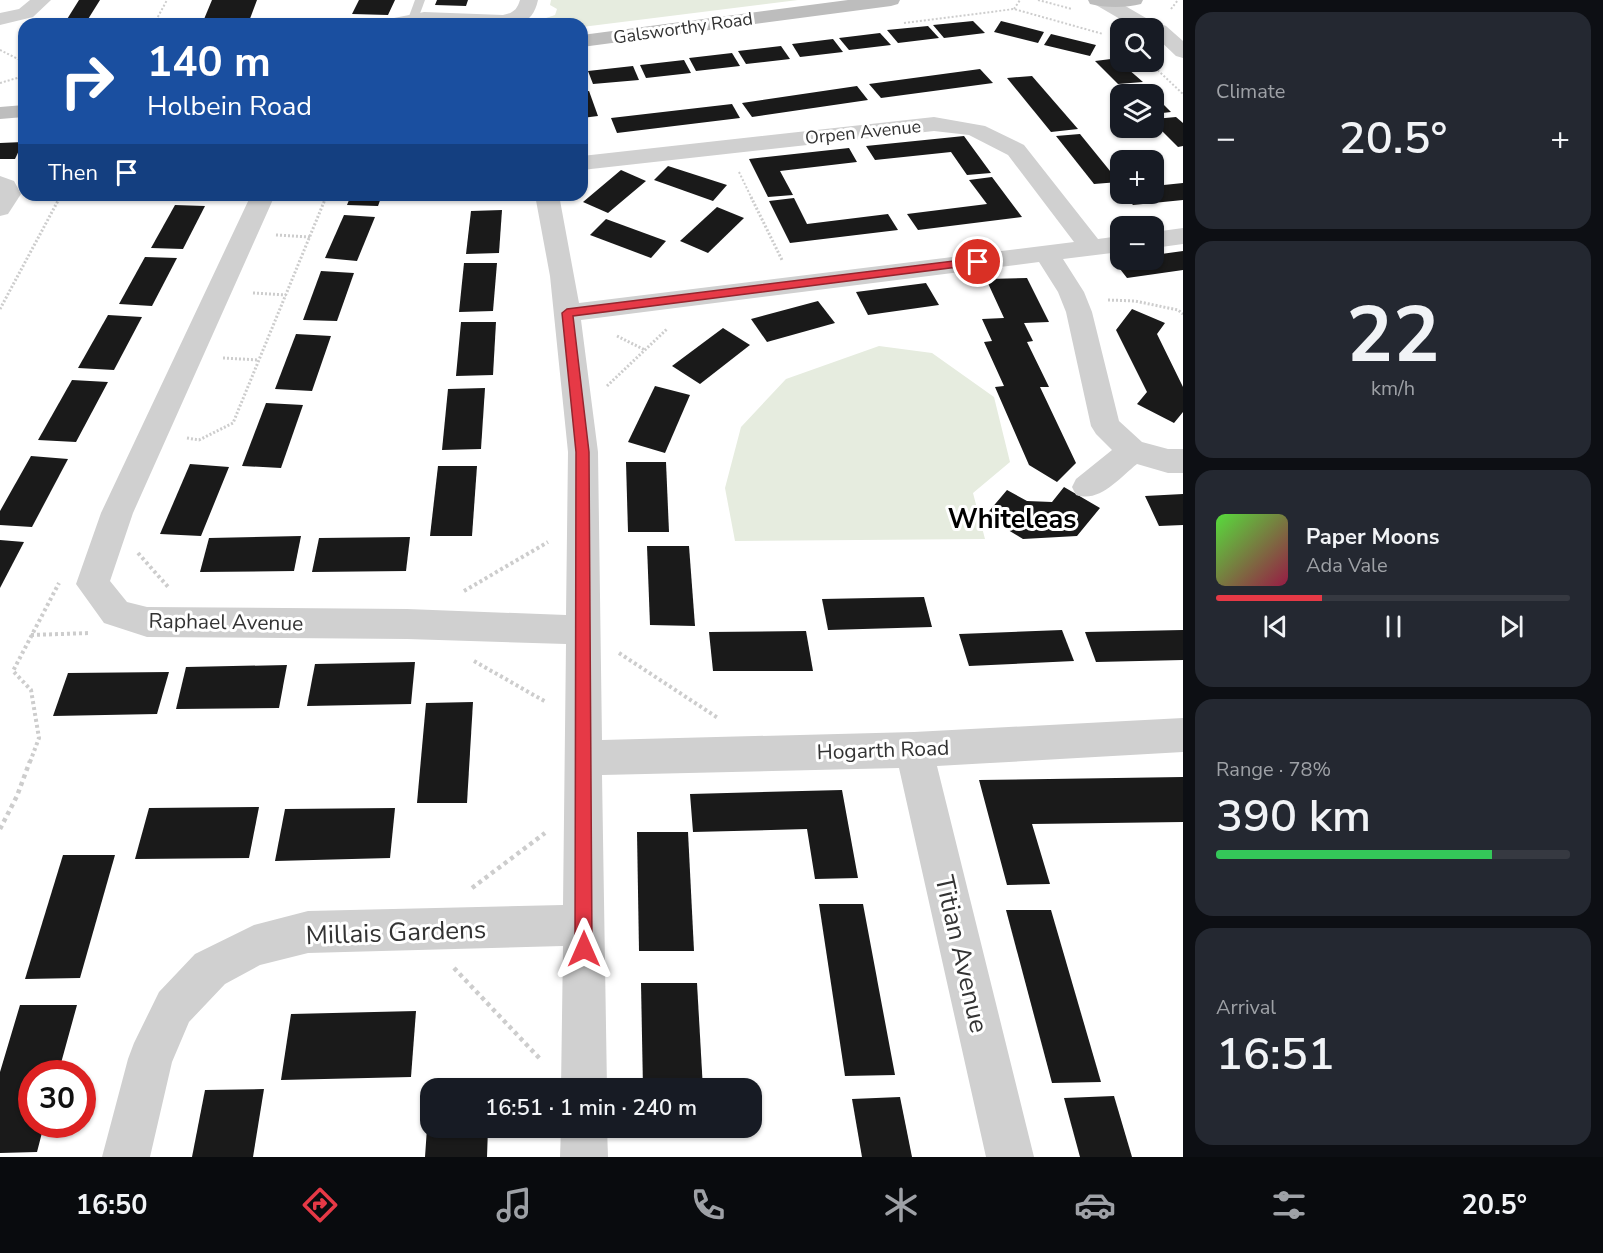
<!DOCTYPE html>
<meta charset="utf-8">
<style>
:root{--surface:#171b24;--page:#242831;--text:#f1f3f6;--muted:#9ea1a6;--line:#363941;--accent:#e63946}
body{margin:0;font-family:"Nunito Sans",sans-serif;background:var(--page);color:var(--text);height:100vh;display:flex;flex-direction:column;font-size:22px;white-space:nowrap}
*{box-sizing:border-box;margin:0}
p{font-size:20px;color:var(--muted)}
.icon{flex:none;width:33px;height:33px;fill:none;stroke:currentColor;stroke-width:2;stroke-linecap:round;stroke-linejoin:round}
.map{position:relative;flex:1;overflow:hidden}
.panel{display:flex;flex-direction:column;gap:12px;padding:12px;background:#0d0f14;width:420px}
.panel>*{flex:none}
.top-card{position:absolute;left:18px;top:18px;width:570px;height:183px;border-radius:18px;box-shadow:0 2px 4px #0004;background:#1a4fa0;color:#fff;overflow:hidden}
.fabs{position:absolute;left:1110px;top:18px;display:grid;gap:12px}
.fabs a{display:grid;place-items:center;width:54px;height:54px;border-radius:12px;background:var(--surface);box-shadow:0 2px 4px #0004;font-size:30px}
.speed{position:absolute;left:18px;top:1060px;display:flex;gap:12px;font-size:30px;font-weight:700;text-align:center}
.speed>*{display:grid;place-content:center;width:78px;height:78px;border-radius:50%;background:var(--surface);box-shadow:0 2px 4px #0004;line-height:1}
.speed .limit{border:9px solid #d22;background:#fff;color:#111}
.pin{position:absolute;display:grid;place-items:center;width:51px;height:51px;color:#fff;margin:-26px;border:3px solid #fff;border-radius:50%;box-shadow:0 2px 6px #0007}
.me{position:absolute;width:66px;margin:-33px;rotate:0deg;stroke-linejoin:round;filter:drop-shadow(0 0 4px #0008)}
.turn{display:flex;align-items:center;gap:21px;height:126px;padding:0 30px;font-size:27px}
.turn .icon{width:78px;height:78px;stroke-width:2.5}
.turn b{display:block;font-size:42px;line-height:51px}
.then{display:flex;align-items:center;height:57px;padding:0 30px;background:#0003;gap:12px;font-size:22px}
.big{font-size:45px;font-weight:600;line-height:1.1}
.panel .card{flex:1;display:flex;flex-direction:column;justify-content:center;gap:9px;min-width:0;padding:0 21px;border-radius:18px;background:var(--page)}
.panel .dial{align-items:center;gap:0}
.dial b{font-size:78px;line-height:1}
.song{display:flex;align-items:center;gap:18px}
.cover{width:72px;height:72px;border-radius:9px;background:linear-gradient(135deg,hsl(110 70% 55%),hsl(340 70% 35%))}
.played{height:6px;border-radius:3px;background:linear-gradient(90deg,var(--accent) 30%,var(--line) 30%)}
.keys{display:flex;justify-content:space-around;direction:ltr}
.heat{display:flex;justify-content:space-between;align-items:center;font-size:33px;direction:ltr}
.charge{height:9px;border-radius:4px;background:linear-gradient(90deg,#34c759 78%,var(--line) 0)}
.trip{position:absolute;left:420px;top:1078px;width:342px;height:60px;border-radius:18px;background:var(--surface);box-shadow:0 2px 4px #0004;font-weight:600;line-height:60px;text-align:center}
.dock{display:flex;height:96px;justify-content:space-around;align-items:center;background:#090b0e;color:var(--muted)}
.dock .icon{width:42px;height:42px}
.dock .active{color:var(--accent)}
.dock b{font-size:27px;color:var(--text)}
main{display:flex;flex:1;min-height:0}
.map>svg:first-child{display:block}
.green{fill:#e6ecdf}
.building{fill:#1a1a1a}
.lines{fill:none;stroke-linecap:round;stroke-linejoin:round}
.path-far3{stroke:#cdcdcd;stroke-width:2;stroke-dasharray:2 2;stroke-linecap:butt}
.path-far2{stroke:#cdcdcd;stroke-width:3;stroke-dasharray:2 2;stroke-linecap:butt}
.path-far1{stroke:#cdcdcd;stroke-width:4;stroke-dasharray:3 3;stroke-linecap:butt}
.path{stroke:#cdcdcd;stroke-width:4.5;stroke-dasharray:4 4;stroke-linecap:butt}
.lane{fill:#d0d0d0;fill-rule:evenodd}
.street{fill:#d0d0d0;fill-rule:evenodd}
.secondary{fill:#bdbdbd;fill-rule:evenodd}
.route{fill:#e63946;stroke:#96252e;stroke-width:1.5}
.labels{text-anchor:middle;stroke-width:6;stroke-linejoin:round;paint-order:stroke}
.far-street-label{font-size:18px;fill:#333;stroke:#fff}
.street-label{font-size:21px;fill:#333;stroke:#fff}
.near-street-label{font-size:26px;fill:#333;stroke:#fff}
.district-label{font-size:27px;font-weight:bold;fill:#000;stroke:#fff}
</style>
<main>
<div class="map">
<svg width="1183" height="1157" viewBox="0 0 1183 1157">
<rect width="100%" height="100%" fill="#fff"/>
<g class="green">
<polygon points="551,0 798,0 582,27 582,24 545,24 546,18 555,15 557,9 550,5"/>
<polygon points="879,346 932,353 994,397 1010,462 973,493 985,539 735,541 725,488 741,427 786,379"/>
</g>
<g class="building">
<polygon points="79,0 100,0 85,24 64,24"/>
<polygon points="212,0 257,0 248,24 202,24"/>
<polygon points="359,0 395,0 388,15 352,14"/>
<polygon points="437,0 468,0 466,6 435,5"/>
<polygon points="973,21 985,33 944,38 933,25"/>
<polygon points="1001,21 1044,32 1038,43 994,32"/>
<polygon points="928,26 939,38 898,43 887,30"/>
<polygon points="880,33 891,45 849,50 839,38"/>
<polygon points="1051,34 1096,45 1090,56 1044,45"/>
<polygon points="833,39 843,52 800,57 792,44"/>
<polygon points="781,46 790,59 746,64 738,51"/>
<polygon points="732,53 740,66 696,71 689,58"/>
<polygon points="1119,58 1120,62 1143,82 1118,84 1095,61"/>
<polygon points="684,60 691,73 646,78 640,65"/>
<polygon points="633,66 639,80 593,84 588,71"/>
<polygon points="980,69 993,83 881,98 869,84"/>
<polygon points="1032,76 1078,129 1051,132 1007,78"/>
<polygon points="857,86 868,100 752,117 742,103"/>
<polygon points="1145,87 1153,94 1125,94 1120,89"/>
<polygon points="589,91 598,116 582,118 582,92"/>
<polygon points="1154,95 1171,112 1154,114"/>
<polygon points="732,104 740,118 617,133 611,118"/>
<polygon points="1176,117 1183,123 1183,146 1178,147 1154,123 1154,119"/>
<polygon points="1080,134 1119,182 1094,184 1056,136"/>
<polygon points="964,136 991,173 967,175 951,152 875,160 866,146"/>
<polygon points="23,142 15,159 0,159 0,143"/>
<polygon points="849,148 857,162 780,171 793,195 768,197 749,159"/>
<polygon points="668,166 727,185 713,201 654,180"/>
<polygon points="621,170 646,181 608,213 583,202"/>
<polygon points="992,177 1022,217 918,230 907,214 987,204 969,180"/>
<polygon points="1183,183 1183,200 1133,205 1123,194 1154,194 1154,186"/>
<polygon points="351,195 382,195 378,206 347,205"/>
<polygon points="794,198 807,224 888,214 898,230 790,243 769,201"/>
<polygon points="175,205 205,206 183,249 151,248"/>
<polygon points="717,207 744,218 708,253 680,241"/>
<polygon points="502,210 499,253 466,254 471,211"/>
<polygon points="344,215 375,217 357,261 325,258"/>
<polygon points="606,219 666,241 651,258 590,235"/>
<polygon points="1183,251 1183,270 1127,278 1113,260 1154,260 1154,255"/>
<polygon points="145,257 177,258 152,306 119,304"/>
<polygon points="464,263 497,263 493,311 459,312"/>
<polygon points="321,271 354,273 337,321 303,320"/>
<polygon points="1027,278 1049,322 1024,323 1033,341 1027,342 1049,387 1040,387 1076,463 1057,482 1029,465 995,387 1004,386 984,342 992,341 982,319 1004,318 986,279"/>
<polygon points="926,283 939,305 868,315 856,292"/>
<polygon points="818,301 835,323 767,342 751,319"/>
<polygon points="1132,309 1165,323 1157,334 1183,387 1183,412 1174,423 1137,404 1147,392 1116,330"/>
<polygon points="108,315 142,317 114,370 78,368"/>
<polygon points="461,322 496,322 493,375 456,376"/>
<polygon points="723,328 750,345 700,384 672,366"/>
<polygon points="296,334 331,336 312,391 275,389"/>
<polygon points="72,380 108,382 76,442 38,440"/>
<polygon points="655,386 690,395 665,453 628,442"/>
<polygon points="485,388 481,449 442,450 448,389"/>
<polygon points="266,403 303,405 281,468 242,466"/>
<polygon points="31,456 68,459 32,527 0,525 0,511"/>
<polygon points="626,462 666,462 669,532 628,532"/>
<polygon points="190,464 229,467 201,536 160,534"/>
<polygon points="438,466 477,466 472,536 430,536"/>
<polygon points="1064,487 1100,508 1077,536 1023,539 985,516 1007,490 1027,501 1052,502"/>
<polygon points="1183,494 1183,525 1159,526 1145,496"/>
<polygon points="301,536 294,571 200,572 209,538"/>
<polygon points="410,537 406,571 312,572 319,538"/>
<polygon points="0,540 24,542 0,588"/>
<polygon points="647,546 689,546 695,626 650,625"/>
<polygon points="924,597 932,627 828,630 822,599"/>
<polygon points="1062,630 1074,661 969,666 959,634"/>
<polygon points="1183,630 1183,660 1096,662 1085,632"/>
<polygon points="806,631 813,671 713,671 709,632"/>
<polygon points="415,662 411,704 307,706 315,664"/>
<polygon points="287,665 279,708 176,709 186,667"/>
<polygon points="169,672 157,714 53,716 68,673"/>
<polygon points="473,702 467,803 417,803 426,703"/>
<polygon points="1183,777 1183,822 1032,824 1050,884 1007,885 979,780"/>
<polygon points="842,790 858,878 815,879 807,829 693,832 690,794"/>
<polygon points="259,807 249,858 135,859 149,808"/>
<polygon points="395,808 390,858 275,861 285,809"/>
<polygon points="637,832 688,832 694,951 639,951"/>
<polygon points="63,855 115,855 80,978 25,979"/>
<polygon points="819,904 863,904 895,1075 845,1076"/>
<polygon points="1006,910 1051,910 1101,1082 1052,1083"/>
<polygon points="641,983 697,983 703,1089 643,1089"/>
<polygon points="20,1005 77,1005 58,1074 32,1074 32,1125 44,1125 37,1152 0,1153 0,1072"/>
<polygon points="416,1011 411,1077 281,1080 291,1014"/>
<polygon points="264,1089 253,1157 192,1157 205,1090"/>
<polygon points="1114,1096 1132,1157 1080,1157 1064,1098"/>
<polygon points="900,1097 912,1157 862,1157 852,1099"/>
<polygon points="429,1099 430,1128 488,1128 487,1157 425,1157"/>
</g>
<g class="lines">
<g class="path-far3">
<polyline points="1038,0 1072,9"/>
<polyline points="1014,9 1020,0"/>
<polyline points="1171,9 1178,0"/>
<polyline points="904,23 1014,9 1103,34"/>
<polyline points="154,24 167,0"/>
<polyline points="0,50 24,62"/>
<polyline points="1149,62 1183,94"/>
<polyline points="0,83 24,76"/>
<polyline points="739,172 752,199"/>
<polyline points="59,199 61,195"/>
<polyline points="326,199 327,195"/>
</g>
<g class="path-far2">
<polyline points="751,197 782,260"/>
<polyline points="276,235 310,237"/>
<polyline points="253,293 286,295"/>
<polyline points="1108,300 1135,301 1178,310 1183,314"/>
<polyline points="0,309 60,197"/>
<polyline points="617,336 645,350"/>
<polyline points="223,358 259,360"/>
<polyline points="607,386 667,329"/>
<polyline points="187,438 199,440 233,423 326,197"/>
</g>
<g class="path-far1">
<polyline points="138,553 169,588"/>
<polyline points="464,591 548,542"/>
<polyline points="31,635 90,633"/>
<polyline points="619,653 718,718"/>
<polyline points="474,661 546,702"/>
<polyline points="30,762 39,738 31,690 13,671 59,583"/>
</g>
<g class="path">
<polyline points="0,829 17,796 30,761"/>
<polyline points="472,888 545,833"/>
<polyline points="454,968 542,1061"/>
</g>
<polygon class="lane" points="415,0 425,0 418,19 413,22 408,19"/>
<g class="street">
<polygon points="30,0 51,0 33,17 0,25 0,13 19,9"/>
<path d="M520,0H538C535,13 530,21 517,24H293L296,20L303,18L389,19L424,12L503,15C513,13 517,10 520,0Z"/>
<polygon points="1094,0 1115,0 1146,18 1166,26 1183,41 1183,58 1176,56 1154,35 1154,28 1132,26 1096,5"/>
<path d="M934,117L985,126L1024,145L1098,239L1120,236V252L1063,259L1084,292L1092,312L1119,421L1142,442L1168,449H1183V473H1168L1137,464C1119,478 1100,503 1076,495L1072,487L1076,479L1112,450L1096,434L1091,426L1066,312L1058,292L1039,262L581,320L598,452L602,740L914,732L1183,718V752L937,766L1034,1157H986L899,768L602,775L607,1089H561L563,946L308,953L260,965L225,984L189,1022L172,1062L150,1157H102L128,1059L134,1043L159,992L195,954L254,925L308,911L563,905L566,644L407,639L147,637L104,623L76,584L101,513L251,195H275L133,513L110,581L127,602L147,607L407,609L566,615L568,452L550,276L535,195H559L579,303L1074,242L1008,155L969,135L934,131L582,170V156Z"/>
<polygon points="0,176 14,181 21,194 8,214 0,216"/>
<polygon points="1183,228 1183,244 1154,248 1154,232"/>
<polygon points="561,1128 607,1128 608,1157 560,1157"/>
</g>
<g class="secondary">
<polygon points="848,0 900,0 898,4 891,6 582,47 582,35"/>
<path d="M1088,0H1143L1141,4C1126,8 1105,8 1090,4Z"/>
<polygon points="24,105 24,117 0,119 0,107"/>
</g>
</g>
<polygon class="route" points="978,258 981,259 981,264 573,316 589,452 592,949 590,955 584,958 577,955 575,949 576,452 562,313 567,309"/>
<g class="labels">
<g class="far-street-label">
<text transform="translate(683 28) rotate(-8)" y="6">Galsworthy Road</text>
<text transform="translate(863 132) rotate(-6)" y="6">Orpen Avenue</text>
</g>
<g class="street-label">
<text transform="translate(226 622) rotate(1)" y="7">Raphael Avenue</text>
<text transform="translate(883 750) rotate(-2)" y="7">Hogarth Road</text>
</g>
<g class="near-street-label">
<text transform="translate(396 932) rotate(-2)" y="9">Millais Gardens</text>
<text transform="translate(962 954) rotate(77)" y="9">Titian Avenue</text>
</g>
<g class="district-label">
<text x="1012" y="528">Whiteleas</text>
</g>
</g>
</svg>
<div class="fabs">
<a><svg class="icon" aria-label="search" viewBox="0 0 24 24"><circle cx="10" cy="10" r="6"/><path d="M15 15l6 6"/></svg></a>
<a><svg class="icon" aria-label="layers" viewBox="0 0 24 24"><path d="M12 4l9 5-9 5-9-5zM3 14l9 5 9-5"/></svg></a>
<a>+</a>
<a>−</a>
</div>
<div class="speed"><div class="limit">30</div></div>
<div class="pin" style="left:978px;top:262px;background:#d93025"><svg class="icon" aria-label="arrive" viewBox="0 0 24 24"><path d="M6 21V4h12l-3 4 3 4H6"/></svg></div>
<svg class="me" style="left:584px;top:949px" viewBox="-20 -20 40 40"><path d="M0-17L14 15 0 8-14 15z" fill="#e63946" stroke="#fff" stroke-width="4"/></svg>
<div class="trip">16:51 · 1 min · 240 m</div>
<div class="top-card">
<div class="turn"><svg class="icon" aria-label="right" viewBox="0 0 24 24"><path d="M7 20v-9h11M14 6l5 5-5 5"/></svg><div><b>140 m</b>Holbein Road</div></div>
<div class="then">Then<svg class="icon" aria-label="arrive" viewBox="0 0 24 24"><path d="M6 21V4h12l-3 4 3 4H6"/></svg></div>
</div>
</div>
<section class="panel">
<div class="card"><p>Climate</p>
<div class="heat"><a>−</a><b class="big">20.5°</b><a>+</a></div>
</div>
<div class="card dial"><b>22</b><p>km/h</p></div>
<div class="card">
<div class="song"><i class="cover"></i><div><b>Paper Moons</b><p>Ada Vale</p></div></div>
<div class="played"></div>
<div class="keys"><svg class="icon" aria-label="previous" viewBox="0 0 24 24"><path d="M18 5L8 12l10 7zM5 5v14"/></svg><svg class="icon" aria-label="pause" viewBox="0 0 24 24"><path d="M8 5v14M16 5v14"/></svg><svg class="icon" aria-label="next" viewBox="0 0 24 24"><path d="M6 5l10 7-10 7zM19 5v14"/></svg></div>
</div>
<div class="card"><p>Range · 78%</p><b class="big">390 km</b><div class="charge"></div></div>
<div class="card"><p>Arrival</p><b class="big">16:51</b></div>
</section>
</main>
<nav class="dock">
<b>16:50</b>
<svg class="icon active" aria-label="directions" viewBox="0 0 24 24"><path d="M12 3l9 9-9 9-9-9zM9 14v-3h6M13 9l2 2-2 2"/></svg>
<svg class="icon" aria-label="music" viewBox="0 0 24 24"><path d="M9 18V5l10-2v13"/><circle cx="6" cy="18" r="3"/><circle cx="16" cy="16" r="3"/></svg>
<svg class="icon" aria-label="phone" viewBox="0 0 24 24"><path d="M5 4h4l2 5-3 2q2 4 5 5l2-3 5 2v4C11 20 4 13 5 4z"/></svg>
<svg class="icon" aria-label="climate" viewBox="0 0 24 24"><path d="M12 3v18M4 7l16 10M4 17L20 7"/></svg>
<svg class="icon" aria-label="car" viewBox="0 0 24 24"><path d="M5 17H2v-5l4-1 3-4h7l3 4 3 1v5h-3M9 17h6M6 11h13"/><circle cx="7" cy="17" r="2"/><circle cx="17" cy="17" r="2"/></svg>
<svg class="icon" aria-label="filters" viewBox="0 0 24 24"><path d="M4 7h16M4 17h16"/><circle cx="9" cy="7" r="2"/><circle cx="15" cy="17" r="2"/></svg>
<b>20.5°</b>
</nav>
